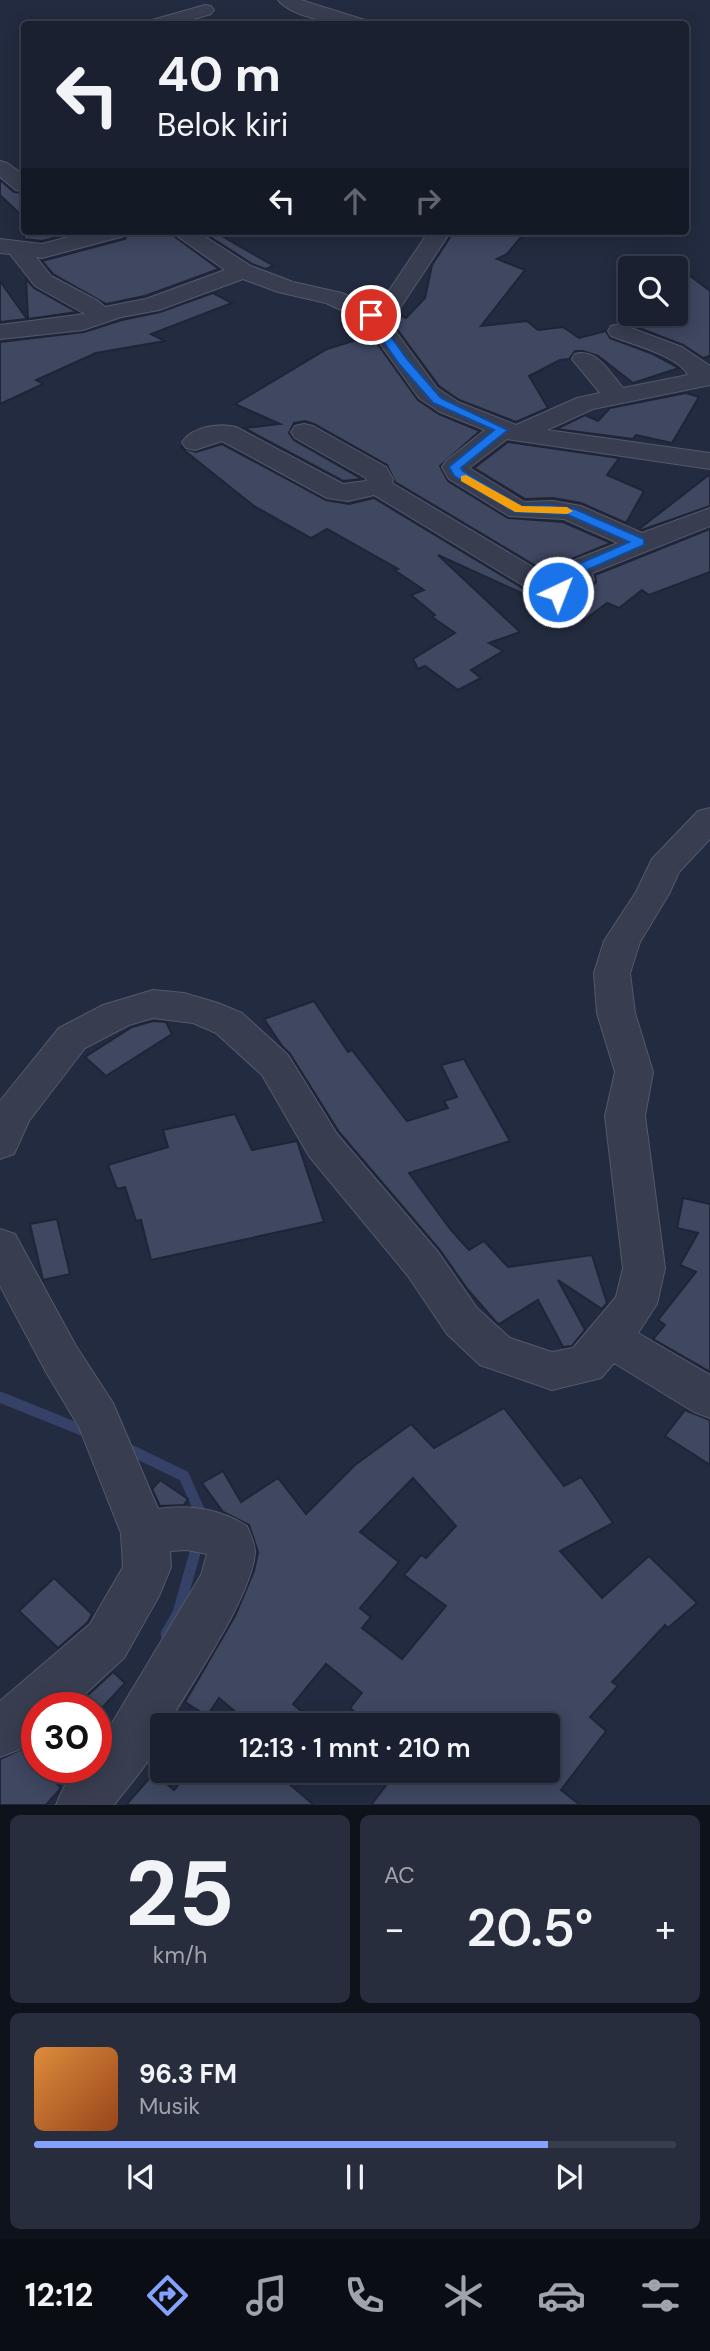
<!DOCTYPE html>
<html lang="id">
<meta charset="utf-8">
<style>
:root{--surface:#1a2030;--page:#272d3c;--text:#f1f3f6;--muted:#9fa3ab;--line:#383e4c;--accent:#86a1fd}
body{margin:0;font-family:"DM Sans",sans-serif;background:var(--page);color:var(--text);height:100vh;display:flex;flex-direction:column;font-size:26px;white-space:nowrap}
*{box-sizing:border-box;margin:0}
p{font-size:23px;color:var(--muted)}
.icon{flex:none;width:38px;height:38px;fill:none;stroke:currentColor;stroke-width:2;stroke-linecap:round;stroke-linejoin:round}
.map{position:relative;height:1805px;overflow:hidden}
.side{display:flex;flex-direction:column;gap:10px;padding:10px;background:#0e121a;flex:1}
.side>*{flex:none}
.guide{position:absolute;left:21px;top:21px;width:668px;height:214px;border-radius:7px;box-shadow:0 4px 18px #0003,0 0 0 2px var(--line);background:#1a2030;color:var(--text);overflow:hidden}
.fabs{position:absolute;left:618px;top:256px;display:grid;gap:14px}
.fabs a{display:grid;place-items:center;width:70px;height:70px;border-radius:7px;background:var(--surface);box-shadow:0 4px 18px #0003,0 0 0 2px var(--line);font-size:35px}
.speed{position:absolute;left:21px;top:1692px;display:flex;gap:14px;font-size:35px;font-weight:700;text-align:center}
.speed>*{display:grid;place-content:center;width:91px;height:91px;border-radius:50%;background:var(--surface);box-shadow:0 4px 18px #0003,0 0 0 2px var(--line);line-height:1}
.speed .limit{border:10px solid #d22;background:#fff;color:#111}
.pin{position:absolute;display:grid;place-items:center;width:60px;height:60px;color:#fff;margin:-30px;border:4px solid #fff;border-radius:50%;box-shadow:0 2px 7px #0007}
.me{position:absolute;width:77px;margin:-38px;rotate:43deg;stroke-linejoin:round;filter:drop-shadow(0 0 5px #0008)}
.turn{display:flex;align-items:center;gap:24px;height:147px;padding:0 21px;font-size:32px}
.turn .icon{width:91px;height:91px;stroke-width:2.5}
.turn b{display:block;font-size:49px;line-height:60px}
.lanes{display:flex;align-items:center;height:66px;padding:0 21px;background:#0003;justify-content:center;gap:35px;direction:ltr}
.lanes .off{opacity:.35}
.big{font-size:52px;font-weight:600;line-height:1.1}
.side .card{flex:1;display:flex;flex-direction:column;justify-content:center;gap:10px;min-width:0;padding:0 24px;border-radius:10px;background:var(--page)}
.side .dial{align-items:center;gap:0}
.dial b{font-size:91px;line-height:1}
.song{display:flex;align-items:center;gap:21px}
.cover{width:84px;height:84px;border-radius:10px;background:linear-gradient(135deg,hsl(30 70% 55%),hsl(20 70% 35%))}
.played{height:7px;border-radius:4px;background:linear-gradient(90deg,var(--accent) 80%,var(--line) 80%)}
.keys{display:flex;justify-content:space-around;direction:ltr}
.heat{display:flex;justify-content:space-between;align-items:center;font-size:38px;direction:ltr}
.side .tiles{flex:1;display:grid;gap:10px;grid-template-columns:1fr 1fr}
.card:last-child{grid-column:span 2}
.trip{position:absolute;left:150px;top:1713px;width:410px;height:70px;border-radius:7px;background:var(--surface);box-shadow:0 4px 18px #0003,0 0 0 2px var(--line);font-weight:600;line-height:70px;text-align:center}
.tabs{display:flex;height:112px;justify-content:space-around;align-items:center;background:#0a0d13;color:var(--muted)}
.tabs .icon{width:49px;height:49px}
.tabs .on{color:var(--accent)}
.tabs b{font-size:32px;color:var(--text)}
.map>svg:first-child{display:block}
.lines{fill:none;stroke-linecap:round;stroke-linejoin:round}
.stream{stroke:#354166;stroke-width:11}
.building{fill:#3f4761;stroke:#1f2537;stroke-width:2;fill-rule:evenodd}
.minor-casing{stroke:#53596b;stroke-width:2}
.minor{fill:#383e50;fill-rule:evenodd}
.route{fill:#1a73e8;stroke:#114b97;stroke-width:2}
.slow{fill:#f59e0b}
</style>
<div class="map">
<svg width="710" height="1805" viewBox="0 0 710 1805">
<rect width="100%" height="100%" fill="#232b40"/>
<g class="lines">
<g class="stream">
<polyline points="0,1397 89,1433"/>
<polyline points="122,1446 184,1476 203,1519"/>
<polyline points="166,1634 178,1613 198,1542"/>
</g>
</g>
<g class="building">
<polygon points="0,180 14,192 24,193 24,218 0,195"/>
<polygon points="24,231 81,231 42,241 24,239"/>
<polygon points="130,231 167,231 219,269 145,296 106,304 53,274 42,261 125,239"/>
<polygon points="201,231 213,231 274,266 265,269 252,264"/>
<polygon points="454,231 526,231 507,254 497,259 525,270 481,326 527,321 538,330 563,327 579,338 606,331 610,338 653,354 679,368 633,383 598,356 583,351 575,351 569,359 560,360 529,376 548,408 516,422 459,400 439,386 391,321 399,315 406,318 425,298 432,265"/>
<polygon points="676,265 710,291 710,356 703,358 683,345 629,324 676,313"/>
<polygon points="26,279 34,288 77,312 28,319"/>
<polygon points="0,281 27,319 0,322"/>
<polygon points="213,293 232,303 151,334 165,341 96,353 36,380 43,384 0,404 0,342 84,332 122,320 160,312"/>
<polygon points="371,335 418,400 439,414 480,431 440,466 448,481 508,518 563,522 611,543 569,560 561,570 562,576 556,578 395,482 387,465 314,424 305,421 294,423 289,433 294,440 362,479 343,481 244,428 280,424 235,404 327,349 363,338 365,340"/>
<polygon points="686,393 699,397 672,443 636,435 633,439 556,429 585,415 598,421 610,408"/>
<polygon points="508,442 619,458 607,475 644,491 626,523 581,503 553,498 525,499 474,468"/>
<polygon points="222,444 326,500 349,504 374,498 544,601 558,602 579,596 596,582 595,575 710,529 710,572 649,595 642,590 619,608 607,603 583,621 438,555 520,632 489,643 503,651 471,670 481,678 458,690 425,666 418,669 413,659 455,633 432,617 435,615 411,595 424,590 394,570 398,569 327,529 311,538 254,506 180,447 196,452"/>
<polygon points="710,474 710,506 642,530 639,529"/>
<polygon points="314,1001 348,1052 352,1050 407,1121 448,1108 444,1101 457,1097 441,1065 464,1059 510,1141 409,1173 451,1230 469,1250 484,1241 508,1267 592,1255 607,1303 602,1309 558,1280 585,1330 572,1346 563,1347 538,1300 499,1324 496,1322 468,1290 440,1250 339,1132 290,1054 282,1046 264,1019"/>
<polygon points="153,1021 166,1022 172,1034 106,1076 85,1057 132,1027"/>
<polygon points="235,1114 252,1150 297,1141 324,1222 151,1260 141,1220 136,1221 125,1187 117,1189 108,1165 168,1147 163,1130"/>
<polygon points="683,1198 710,1204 710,1372 653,1339 665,1325 658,1320 696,1272 680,1265 698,1233 677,1228"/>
<polygon points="57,1219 70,1274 43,1280 30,1224"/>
<path d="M504,1408L564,1486L581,1477L613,1523L560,1551L602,1598L649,1556L697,1603L668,1628L665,1625L612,1682L618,1686L590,1717L606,1731L561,1790L580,1805H371L397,1771H548V1726H372L350,1708L362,1693L326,1664L293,1704L319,1726H252L219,1698L207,1716L185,1702L235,1616L254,1571L258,1552L249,1525L223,1512L202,1483L223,1471L241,1502L278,1478L306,1514L355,1465L411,1424L434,1448ZM413,1478L456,1526L426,1558L421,1555L404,1575L446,1606L402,1659L362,1628L371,1617L360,1608L399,1562L360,1532Z"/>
<polygon points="685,1410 710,1420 710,1465 665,1436"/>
<polygon points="160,1480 188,1499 184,1505 160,1506 152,1489"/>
<polygon points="54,1578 92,1614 88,1622 58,1648 19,1611"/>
<polygon points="113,1672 125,1683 102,1708 74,1708"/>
<polygon points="24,1748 37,1762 37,1768 42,1768 61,1788 46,1805 0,1805 0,1759"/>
<polygon points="190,1771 274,1771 314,1805 126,1805 154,1773 174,1790"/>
</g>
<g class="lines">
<g class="minor-casing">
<g id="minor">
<path d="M278,0H301L365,20L368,24C345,26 294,19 278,0Z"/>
<polygon points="205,5 211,6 214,10 211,14 176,24 149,24 152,20"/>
<polygon points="0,161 7,163 24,175 24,191 16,190 0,177"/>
<path d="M91,231H127L124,236L42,258L36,257L51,276L98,301L105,307L146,299L225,270L170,231H196L251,266L293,282L342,293L370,306L384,298L429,231H451L400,308L385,317L437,388L458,402L516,425L577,398L600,393L572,359L575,354C597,348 610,373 623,388L688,375C679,356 631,344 611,336L608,331L611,326L620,324L682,347L710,366V385L593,409L547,430L710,453V469L507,439L469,468L524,502L553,501L581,506L642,533L710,508V526L592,573L594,580C584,595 561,602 544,598L374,495L348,501L327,498L222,441L195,450L186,448L182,442C193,426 219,423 236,427L343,484L366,481V478L295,438L291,432L295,426L304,424L313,426L386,467L393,479L392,483L556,581L565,578L563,572L570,562L618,543L564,519L509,516L449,479L442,467L446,461L485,430L440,412L419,398L363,320L326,303L278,292L243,279L159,310L121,317L83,330L0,339V325L85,314L35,286L10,254L0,253V239L42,244Z"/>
<polygon points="710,808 710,839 679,872 669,894 640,942 630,973 635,1013 653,1072 645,1116 665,1268 657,1304 638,1333 710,1375 710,1418 694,1412 614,1363 601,1378 552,1390 480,1365 447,1334 408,1276 309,1156 262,1075 216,1033 193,1023 153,1018 129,1025 85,1048 29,1121 14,1154 0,1159 0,1101 59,1028 103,1005 153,990 184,993 218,1003 242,1013 288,1055 337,1134 438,1252 477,1308 510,1338 552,1352 573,1348 616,1297 623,1268 605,1116 615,1072 597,1013 594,973 604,941 636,892 652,859 698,811"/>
<path d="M0,1229L15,1234L76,1346L113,1403L158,1509C188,1504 221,1509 247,1526C250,1534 255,1543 255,1552C253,1595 190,1685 167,1726H163C163,1749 128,1786 114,1805H56L64,1787L78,1768H96V1744L112,1723L201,1575L207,1554L187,1550L170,1551L171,1567L159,1596L124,1658L70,1708H37V1736L18,1750L0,1757V1701L90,1624L123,1567L121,1533L79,1427L46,1372L0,1286Z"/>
</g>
</g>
<use href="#minor" class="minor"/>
</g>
<path class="route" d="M367,313H374L407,359L441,398L508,430L461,468L463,471L521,506L550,505L575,509L644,539V545L585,571C585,574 586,578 585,581C582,590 561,595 553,594V589L572,580L570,572L576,565L629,542L568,515L515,512L454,476L449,467L451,465L494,430L433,403L399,364L365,315Z"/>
<polygon class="slow" points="466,475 522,506 567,507 573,511 567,514 515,512 461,481 461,476"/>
</svg>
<div class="fabs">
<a><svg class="icon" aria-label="search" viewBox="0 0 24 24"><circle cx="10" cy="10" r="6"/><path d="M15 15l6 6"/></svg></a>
</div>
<div class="speed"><div class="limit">30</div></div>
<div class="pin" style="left:371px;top:315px;background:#d93025"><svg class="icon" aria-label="arrive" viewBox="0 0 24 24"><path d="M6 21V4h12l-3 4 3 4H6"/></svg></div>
<svg class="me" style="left:558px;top:592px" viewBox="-20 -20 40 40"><circle r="17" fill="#1a73e8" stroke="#fff" stroke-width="3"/><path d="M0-11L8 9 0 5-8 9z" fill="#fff"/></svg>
<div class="trip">12:13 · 1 mnt · 210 m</div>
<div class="guide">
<div class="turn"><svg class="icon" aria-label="left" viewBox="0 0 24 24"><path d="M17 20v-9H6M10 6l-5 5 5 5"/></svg><div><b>40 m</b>Belok kiri</div></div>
<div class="lanes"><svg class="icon" aria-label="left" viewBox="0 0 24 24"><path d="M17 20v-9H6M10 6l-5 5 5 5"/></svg><svg class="icon off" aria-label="ahead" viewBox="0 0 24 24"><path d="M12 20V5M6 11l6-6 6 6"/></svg><svg class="icon off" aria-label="right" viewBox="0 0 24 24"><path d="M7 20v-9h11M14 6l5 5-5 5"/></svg></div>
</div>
</div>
<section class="side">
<div class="tiles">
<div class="card dial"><b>25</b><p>km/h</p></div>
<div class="card"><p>AC</p>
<div class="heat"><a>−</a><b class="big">20.5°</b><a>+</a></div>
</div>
<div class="card">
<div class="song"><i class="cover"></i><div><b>96.3 FM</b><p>Musik</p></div></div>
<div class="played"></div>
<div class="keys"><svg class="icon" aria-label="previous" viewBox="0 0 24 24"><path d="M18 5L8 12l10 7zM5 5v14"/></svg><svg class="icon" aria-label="pause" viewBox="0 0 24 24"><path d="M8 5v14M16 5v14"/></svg><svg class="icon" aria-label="next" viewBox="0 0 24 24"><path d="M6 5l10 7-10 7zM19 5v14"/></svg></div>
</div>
</div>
</section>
<nav class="tabs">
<b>12:12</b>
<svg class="icon on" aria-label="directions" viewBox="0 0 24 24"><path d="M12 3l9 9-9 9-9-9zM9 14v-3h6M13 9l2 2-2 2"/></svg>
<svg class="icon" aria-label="music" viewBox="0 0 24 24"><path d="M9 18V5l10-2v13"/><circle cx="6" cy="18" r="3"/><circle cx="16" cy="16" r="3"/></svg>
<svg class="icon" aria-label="phone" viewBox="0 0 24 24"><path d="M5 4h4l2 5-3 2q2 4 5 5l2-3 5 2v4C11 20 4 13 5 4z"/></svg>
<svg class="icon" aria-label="climate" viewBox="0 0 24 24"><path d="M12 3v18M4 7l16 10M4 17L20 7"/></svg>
<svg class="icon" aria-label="car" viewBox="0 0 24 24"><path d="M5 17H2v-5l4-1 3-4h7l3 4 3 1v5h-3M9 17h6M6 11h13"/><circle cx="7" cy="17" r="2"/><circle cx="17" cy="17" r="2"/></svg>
<svg class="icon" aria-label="filters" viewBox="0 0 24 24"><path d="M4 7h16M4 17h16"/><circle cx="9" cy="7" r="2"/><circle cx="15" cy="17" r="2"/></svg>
</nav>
